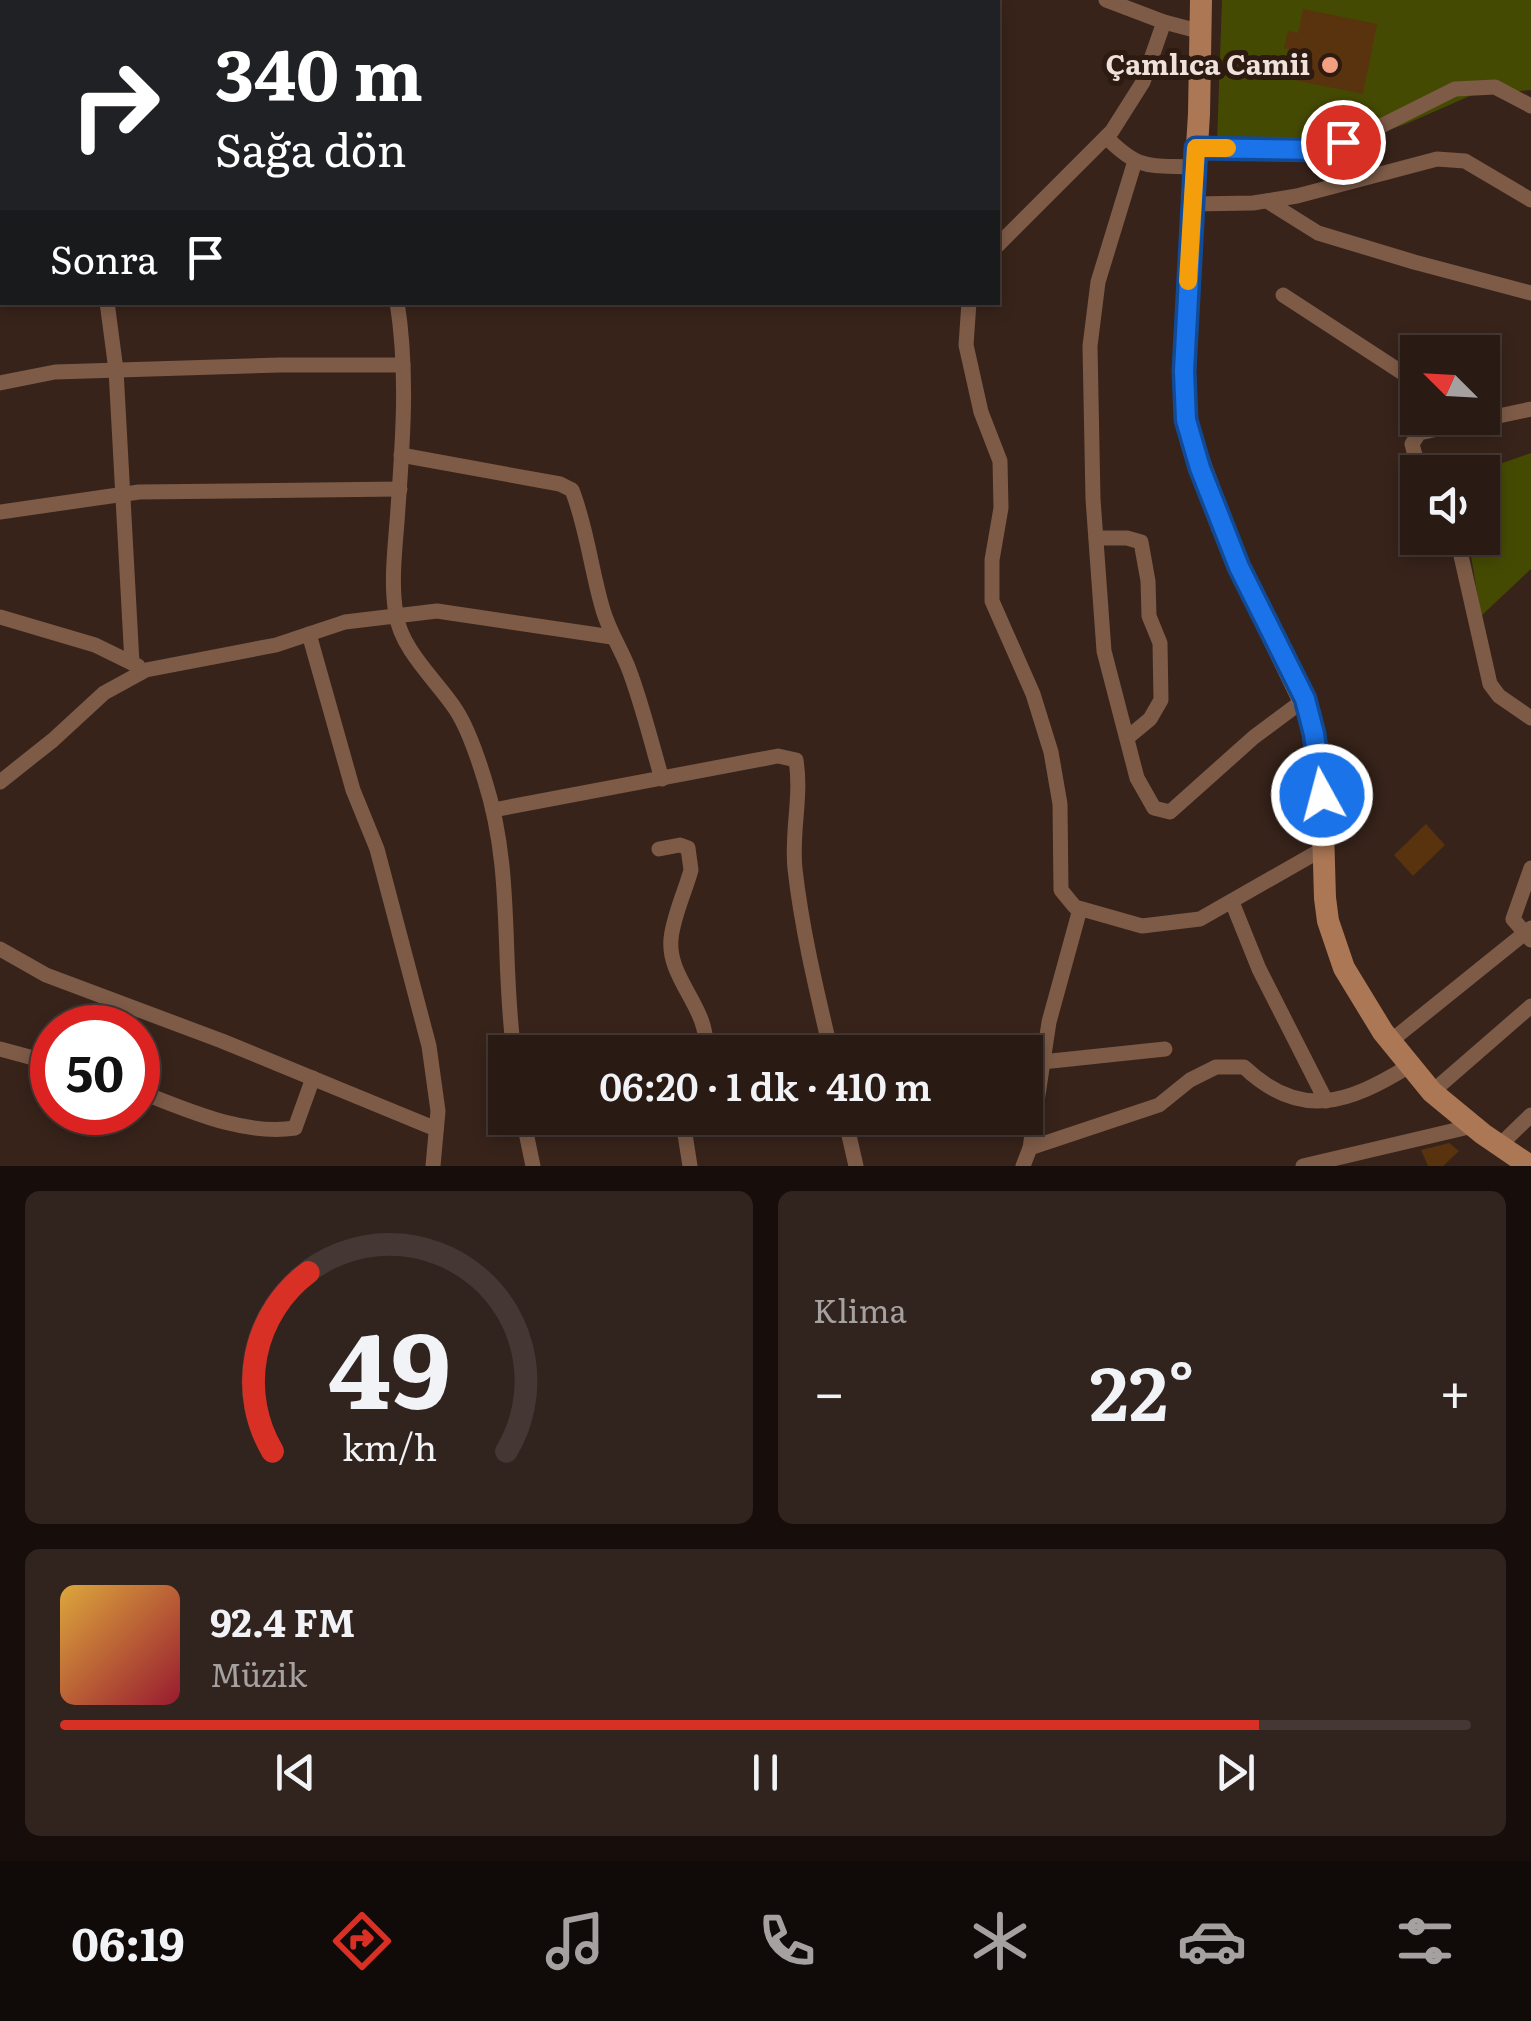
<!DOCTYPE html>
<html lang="tr">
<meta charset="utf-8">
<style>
:root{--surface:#291a14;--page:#31231d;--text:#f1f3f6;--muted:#a5a1a0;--line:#453834;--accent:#d93025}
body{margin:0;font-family:Literata,serif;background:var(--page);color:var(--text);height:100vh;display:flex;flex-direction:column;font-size:38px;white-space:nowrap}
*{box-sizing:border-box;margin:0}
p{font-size:32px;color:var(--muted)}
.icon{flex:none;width:55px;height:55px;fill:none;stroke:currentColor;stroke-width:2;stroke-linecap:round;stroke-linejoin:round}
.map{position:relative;height:1166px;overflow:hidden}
.drawer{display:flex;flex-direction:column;gap:25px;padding:25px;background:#170e0b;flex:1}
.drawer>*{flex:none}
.guide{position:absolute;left:0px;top:0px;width:1000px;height:305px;box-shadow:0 5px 15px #0003,0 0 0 2px var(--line);background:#202124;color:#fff;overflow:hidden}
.needle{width:65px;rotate:294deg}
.fabs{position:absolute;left:1400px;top:335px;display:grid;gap:20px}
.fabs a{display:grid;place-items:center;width:100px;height:100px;border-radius:0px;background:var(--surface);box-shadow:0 5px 15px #0003,0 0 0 2px var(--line);font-size:50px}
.speed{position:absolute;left:30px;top:1005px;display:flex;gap:20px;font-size:50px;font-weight:700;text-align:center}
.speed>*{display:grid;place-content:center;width:130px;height:130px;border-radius:50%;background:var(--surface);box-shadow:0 5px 15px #0003,0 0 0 2px var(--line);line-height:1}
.speed .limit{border:15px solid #d22;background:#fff;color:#111}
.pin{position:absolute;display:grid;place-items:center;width:85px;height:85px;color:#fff;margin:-42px;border:5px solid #fff;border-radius:50%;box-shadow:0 2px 10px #0007}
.me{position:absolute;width:110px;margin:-55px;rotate:353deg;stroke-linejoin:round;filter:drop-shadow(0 0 8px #0008)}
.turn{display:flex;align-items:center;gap:35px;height:210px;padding:0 50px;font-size:45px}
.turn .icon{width:130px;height:130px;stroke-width:2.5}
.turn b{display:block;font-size:70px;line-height:85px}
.then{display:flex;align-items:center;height:95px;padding:0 50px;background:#0003;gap:20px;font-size:38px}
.big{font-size:75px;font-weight:600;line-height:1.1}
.drawer .widget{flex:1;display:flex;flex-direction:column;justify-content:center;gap:15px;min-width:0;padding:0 35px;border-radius:15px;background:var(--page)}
.drawer .dial{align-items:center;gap:0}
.dial svg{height:260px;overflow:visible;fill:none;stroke:var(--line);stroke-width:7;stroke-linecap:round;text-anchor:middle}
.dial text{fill:var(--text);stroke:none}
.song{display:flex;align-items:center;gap:30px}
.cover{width:120px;height:120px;border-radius:15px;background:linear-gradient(135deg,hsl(40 70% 55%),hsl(350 70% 35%))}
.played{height:10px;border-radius:5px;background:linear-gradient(90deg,var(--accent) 85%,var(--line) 85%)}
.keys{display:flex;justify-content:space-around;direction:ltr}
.heat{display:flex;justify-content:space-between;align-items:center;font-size:55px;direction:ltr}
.drawer .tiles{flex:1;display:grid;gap:25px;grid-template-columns:1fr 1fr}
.widget:last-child{grid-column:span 2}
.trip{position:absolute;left:488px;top:1035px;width:555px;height:100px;border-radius:0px;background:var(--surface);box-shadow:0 5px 15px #0003,0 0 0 2px var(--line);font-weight:600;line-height:100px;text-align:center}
.dock{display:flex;height:160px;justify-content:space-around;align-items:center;background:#100a08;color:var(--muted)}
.dock .icon{width:70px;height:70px}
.dock .current{color:var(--accent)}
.dock b{font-size:45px;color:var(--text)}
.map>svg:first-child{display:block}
.green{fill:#454a03}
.building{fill:#58330e}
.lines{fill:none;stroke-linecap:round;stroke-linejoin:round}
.street{stroke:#7d5b47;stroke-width:15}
.secondary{stroke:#ac7755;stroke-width:22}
.route-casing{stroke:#114b97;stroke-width:25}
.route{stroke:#1a73e8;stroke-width:18}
.slow{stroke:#f59e0b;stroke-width:18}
.poi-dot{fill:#f39f82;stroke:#2d1a10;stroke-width:4}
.labels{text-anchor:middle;stroke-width:10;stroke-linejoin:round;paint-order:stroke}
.poi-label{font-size:28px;font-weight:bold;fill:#efe1db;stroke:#2d1a10;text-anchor:end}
</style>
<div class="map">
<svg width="1531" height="1166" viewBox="0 0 1531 1166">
<rect width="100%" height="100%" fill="#37231a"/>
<g class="green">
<polygon points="1222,0 1531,0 1531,90 1472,95 1406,124 1338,147 1217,143"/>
<polygon points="1531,453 1531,569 1481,616 1468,538 1482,538 1482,472 1477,472"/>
</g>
<g class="building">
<polygon points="1303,9 1377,24 1363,94 1289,79 1295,51 1284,48 1288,31 1298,33"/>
<polygon points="1426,824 1445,845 1413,876 1394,855"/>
<polygon points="1449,1143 1459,1151 1443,1166 1428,1166 1421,1150"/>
</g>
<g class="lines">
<g class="street">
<polyline points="686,0 687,2"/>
<polyline points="1106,0 1164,22 1202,32"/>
<polyline points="874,2 877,0"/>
<polyline points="987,2 990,0"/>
<path d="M1106,137C1140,171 1148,165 1193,167"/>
<polyline points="1197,148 1323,150 1363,135 1455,89 1495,87 1531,106"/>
<polyline points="1135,161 1098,282 1090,346 1093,499 1104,651 1137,778 1154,808 1170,812 1254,737 1305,699"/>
<polyline points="1267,201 1318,233 1414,262 1531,293"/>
<polyline points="1193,204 1253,203 1297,196 1437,159 1465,161 1531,200"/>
<polyline points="998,245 1112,131 1143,82 1164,22"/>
<polyline points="0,263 2,262"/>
<polyline points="1283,295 1418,383"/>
<polyline points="107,302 116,370 132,663"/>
<path d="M397,302C408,370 403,439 398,508C396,542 390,580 396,614C401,650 437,681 456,710C469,730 478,758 485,781C514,872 501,960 514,1052"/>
<polyline points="969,302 966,345 981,412 1000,461 1001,508 992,560 992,601 1033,694 1051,752 1060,804 1061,890 1075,907 1142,926 1200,919 1321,850"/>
<polyline points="0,383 55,372 280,365 403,365"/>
<path d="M401,455L560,484L572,490C587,528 591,570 603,610C609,631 620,647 628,667C642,703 651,742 662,779"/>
<polyline points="1429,472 1416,459 1412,444 1419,433 1531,409"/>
<polyline points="0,512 139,492 400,489"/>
<polyline points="1096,538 1127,538 1141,542 1148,581 1149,616 1160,643 1161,700 1150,719 1127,738"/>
<polyline points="1457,538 1490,684 1499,696 1531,718"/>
<polyline points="0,617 95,645 138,666"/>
<polyline points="309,634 353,790 377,849 429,1046 438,1111 433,1166"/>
<polyline points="0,782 53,740 104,693 146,670 276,645 345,622 437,611 612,637"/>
<path d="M493,810L778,756L796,760C802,797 791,833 795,869C802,931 817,992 831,1052"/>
<path d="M659,849L680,845L688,848L691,870C685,892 673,917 671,939C667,980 712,1010 705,1052"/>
<polyline points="1531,868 1513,919 1531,940"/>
<polyline points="1232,902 1259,969 1326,1101"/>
<polyline points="0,949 46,975 222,1041 436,1129"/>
<polyline points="1392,1040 1531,928"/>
<polyline points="0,1049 52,1063"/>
<polyline points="1042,1062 1165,1049"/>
<path d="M138,1091C186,1109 242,1136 295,1128L313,1078"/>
<polyline points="1432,1092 1531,1006"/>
<polyline points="523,1118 533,1166"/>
<polyline points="688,1118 684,1128 690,1166"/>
<polyline points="845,1118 856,1166"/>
<polyline points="1500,1145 1531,1115"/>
<path d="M1030,1148L1159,1105L1190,1080L1216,1067H1244C1301,1121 1349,1103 1409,1066"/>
<polyline points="1023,1166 1030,1148 1049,1022 1080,909"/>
<polyline points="1303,1166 1473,1126"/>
</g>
<polyline class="secondary" points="1201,0 1199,114 1183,371 1187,420 1192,443 1239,567 1310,714 1322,795 1325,898 1328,921 1344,968 1383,1032 1432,1092 1483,1134 1530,1166"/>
</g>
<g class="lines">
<g class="route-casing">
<polyline id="route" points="1322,795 1314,734 1305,699 1239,567 1200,468 1186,420 1184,371 1196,148 1324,150 1343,142"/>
</g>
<use href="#route" class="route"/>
<polyline class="slow" points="1188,281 1196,148 1227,148"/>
</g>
<circle class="poi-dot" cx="1330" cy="65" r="10"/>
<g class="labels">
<g class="poi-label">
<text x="1310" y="75">Çamlıca Camii</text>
</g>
</g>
</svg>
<div class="fabs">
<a><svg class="needle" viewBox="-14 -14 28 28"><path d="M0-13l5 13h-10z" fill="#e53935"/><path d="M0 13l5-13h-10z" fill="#a5a1a0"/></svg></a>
<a><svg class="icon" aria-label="sound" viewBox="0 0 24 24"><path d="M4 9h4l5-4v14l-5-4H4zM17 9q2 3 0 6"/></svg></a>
</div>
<div class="speed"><div class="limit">50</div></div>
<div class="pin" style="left:1343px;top:142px;background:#d93025"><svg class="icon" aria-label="arrive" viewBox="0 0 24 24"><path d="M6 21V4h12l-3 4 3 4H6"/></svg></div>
<svg class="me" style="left:1322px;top:795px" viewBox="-20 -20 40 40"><circle r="17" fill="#1a73e8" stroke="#fff" stroke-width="3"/><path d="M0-11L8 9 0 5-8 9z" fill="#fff"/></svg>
<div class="trip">06:20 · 1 dk · 410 m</div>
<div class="guide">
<div class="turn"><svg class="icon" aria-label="right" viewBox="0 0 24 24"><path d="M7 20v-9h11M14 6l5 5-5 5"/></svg><div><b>340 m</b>Sağa dön</div></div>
<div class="then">Sonra<svg class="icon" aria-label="arrive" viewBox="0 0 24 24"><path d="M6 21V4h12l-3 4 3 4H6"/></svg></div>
</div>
</div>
<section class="drawer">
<div class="tiles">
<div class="widget dial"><svg viewBox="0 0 100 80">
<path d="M14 69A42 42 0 1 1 86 69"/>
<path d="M14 69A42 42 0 0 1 25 14" stroke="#d93025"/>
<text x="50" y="56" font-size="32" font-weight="700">49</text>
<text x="50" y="72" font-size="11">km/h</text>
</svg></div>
<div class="widget"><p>Klima</p>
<div class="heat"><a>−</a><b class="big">22°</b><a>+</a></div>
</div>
<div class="widget">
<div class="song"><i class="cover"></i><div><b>92.4 FM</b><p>Müzik</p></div></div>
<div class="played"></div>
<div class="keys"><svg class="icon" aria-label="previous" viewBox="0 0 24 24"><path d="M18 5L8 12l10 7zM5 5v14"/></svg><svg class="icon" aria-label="pause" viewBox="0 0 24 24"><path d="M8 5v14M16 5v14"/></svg><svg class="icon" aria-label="next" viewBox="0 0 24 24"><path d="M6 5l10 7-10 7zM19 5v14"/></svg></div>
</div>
</div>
</section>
<nav class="dock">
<b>06:19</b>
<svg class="icon current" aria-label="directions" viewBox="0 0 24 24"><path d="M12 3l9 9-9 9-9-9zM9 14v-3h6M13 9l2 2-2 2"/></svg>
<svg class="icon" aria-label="music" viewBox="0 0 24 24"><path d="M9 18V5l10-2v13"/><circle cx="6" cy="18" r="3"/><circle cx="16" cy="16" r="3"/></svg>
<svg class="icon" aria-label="phone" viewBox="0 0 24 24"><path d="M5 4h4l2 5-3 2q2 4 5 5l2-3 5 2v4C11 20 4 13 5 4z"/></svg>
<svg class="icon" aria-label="climate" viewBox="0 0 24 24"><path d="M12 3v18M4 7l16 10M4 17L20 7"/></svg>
<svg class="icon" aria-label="car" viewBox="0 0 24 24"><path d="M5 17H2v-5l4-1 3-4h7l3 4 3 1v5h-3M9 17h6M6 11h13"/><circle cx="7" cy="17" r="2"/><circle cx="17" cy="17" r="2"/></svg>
<svg class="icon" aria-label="filters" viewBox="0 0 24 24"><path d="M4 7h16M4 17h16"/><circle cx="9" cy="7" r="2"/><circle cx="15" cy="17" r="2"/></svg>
</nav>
